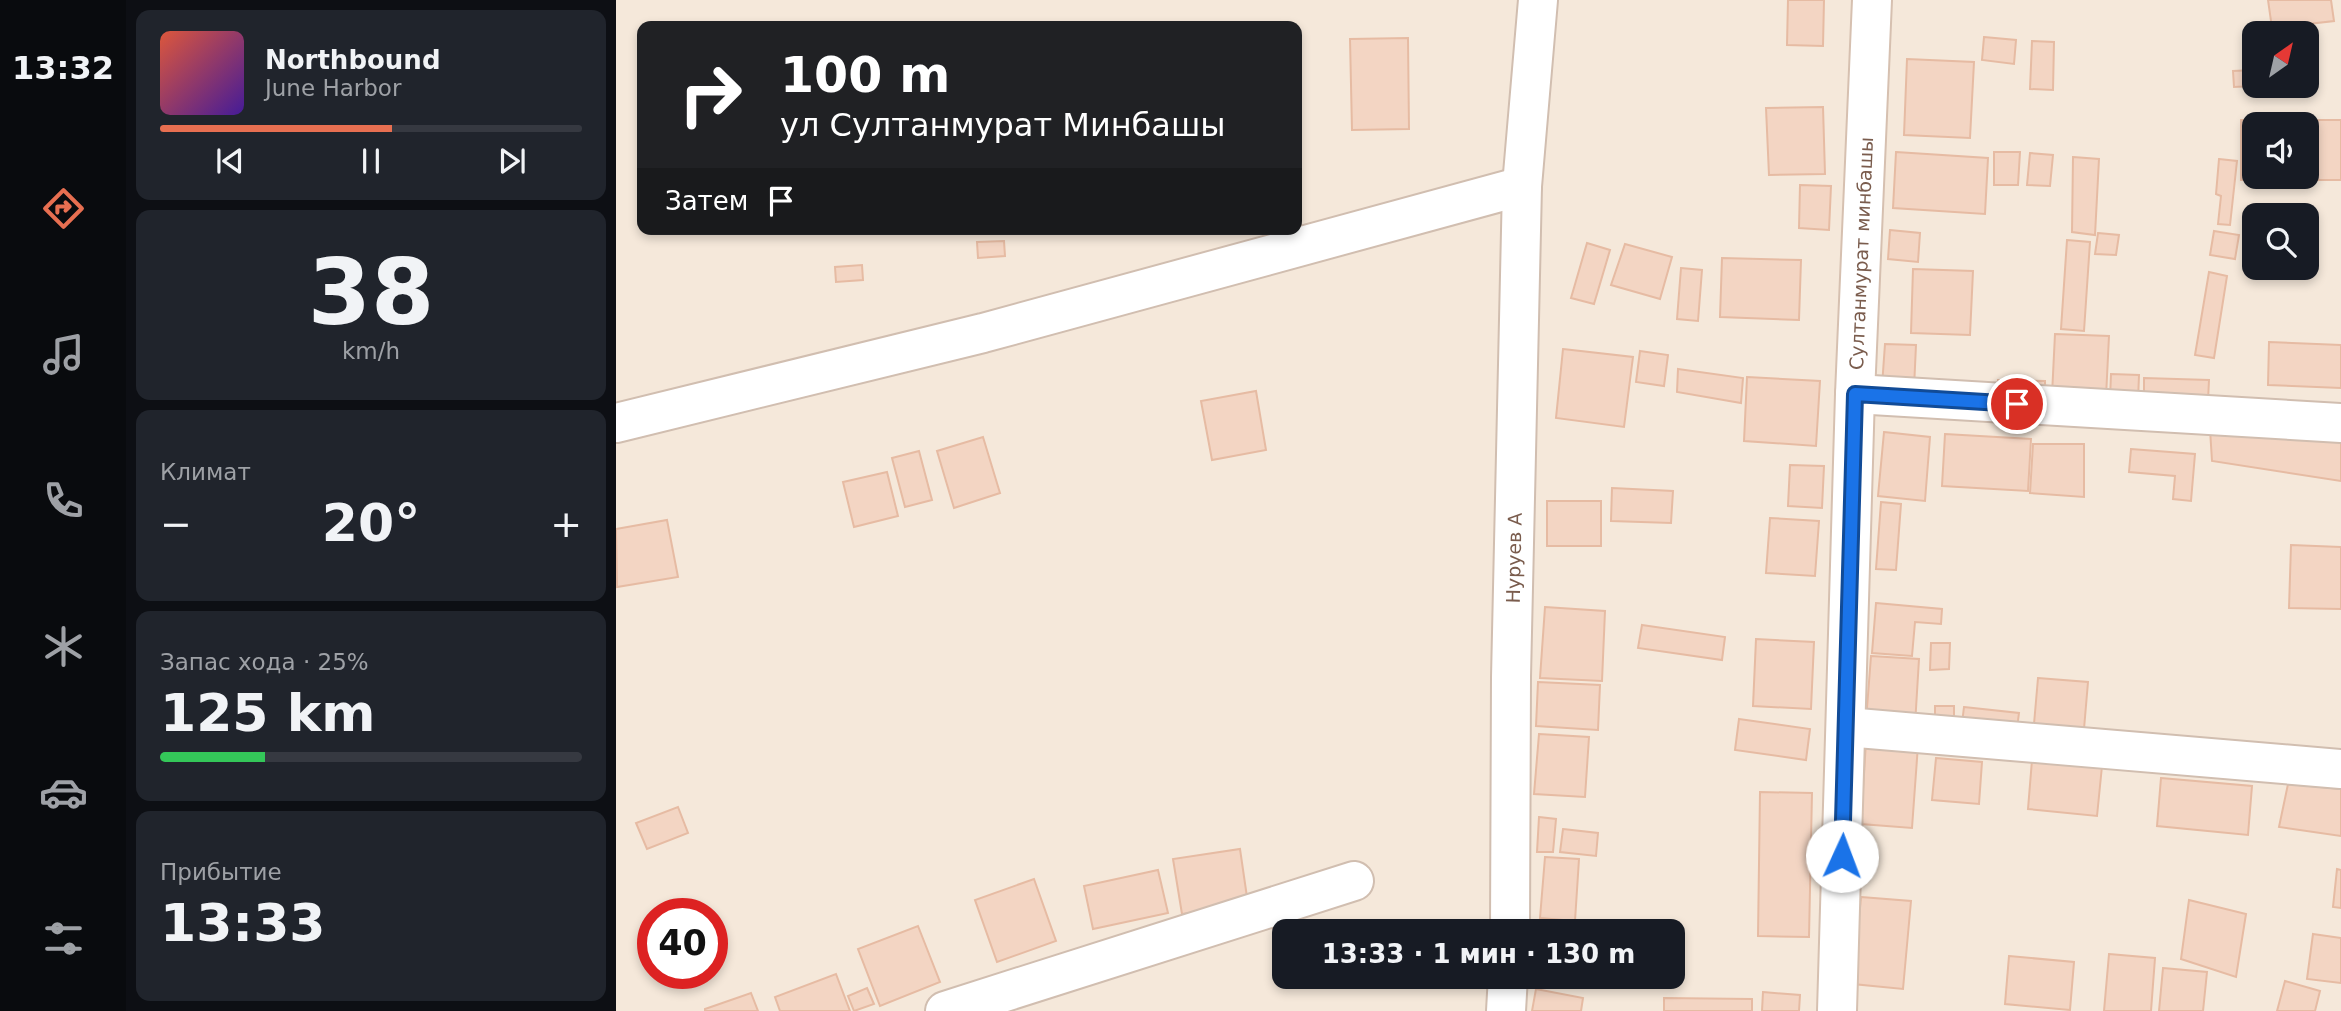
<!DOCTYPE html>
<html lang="ru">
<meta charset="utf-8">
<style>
:root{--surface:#171b24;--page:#20242c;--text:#f1f3f6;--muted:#9ea1a6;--line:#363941;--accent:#e76f51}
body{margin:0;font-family:"DejaVu Sans",sans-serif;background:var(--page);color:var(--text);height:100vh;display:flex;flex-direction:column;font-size:26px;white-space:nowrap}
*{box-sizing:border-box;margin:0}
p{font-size:23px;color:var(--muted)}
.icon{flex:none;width:38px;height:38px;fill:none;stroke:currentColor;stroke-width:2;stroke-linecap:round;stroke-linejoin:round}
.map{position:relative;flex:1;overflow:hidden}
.sheet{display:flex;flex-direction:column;gap:10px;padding:10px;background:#0d0f14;width:490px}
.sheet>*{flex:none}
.banner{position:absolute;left:21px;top:21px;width:665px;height:214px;border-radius:14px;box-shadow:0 4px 10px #0003;background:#202124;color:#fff;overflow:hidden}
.needle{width:46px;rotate:34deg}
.buttons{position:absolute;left:1626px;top:21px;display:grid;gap:14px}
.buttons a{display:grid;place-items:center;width:77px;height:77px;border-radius:14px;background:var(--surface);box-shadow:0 4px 10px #0003;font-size:35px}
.speed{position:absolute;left:21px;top:898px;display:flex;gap:14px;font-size:35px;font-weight:700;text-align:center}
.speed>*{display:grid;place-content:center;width:91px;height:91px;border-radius:50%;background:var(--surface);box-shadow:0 4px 10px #0003;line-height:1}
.speed .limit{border:10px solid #d22;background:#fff;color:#111}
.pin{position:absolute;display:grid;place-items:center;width:60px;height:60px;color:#fff;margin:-30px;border:4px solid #fff;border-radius:50%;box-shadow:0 2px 7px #0007}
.me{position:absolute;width:77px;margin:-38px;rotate:2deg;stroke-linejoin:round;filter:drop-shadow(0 0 5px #0008)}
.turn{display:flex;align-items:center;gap:24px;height:147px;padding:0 28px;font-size:32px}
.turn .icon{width:91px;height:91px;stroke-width:2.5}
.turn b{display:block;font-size:49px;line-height:60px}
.then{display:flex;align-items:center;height:66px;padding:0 28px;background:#0003;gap:14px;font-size:26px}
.big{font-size:52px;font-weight:800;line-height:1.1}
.sheet .card{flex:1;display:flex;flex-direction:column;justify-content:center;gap:10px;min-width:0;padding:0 24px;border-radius:14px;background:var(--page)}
.sheet .dial{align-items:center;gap:0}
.dial b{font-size:91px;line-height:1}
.song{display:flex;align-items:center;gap:21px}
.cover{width:84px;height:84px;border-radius:10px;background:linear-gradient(135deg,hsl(10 70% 55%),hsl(260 70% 35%))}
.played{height:7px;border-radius:4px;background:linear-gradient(90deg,var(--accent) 55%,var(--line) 55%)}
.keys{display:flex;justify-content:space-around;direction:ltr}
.heat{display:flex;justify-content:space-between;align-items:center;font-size:38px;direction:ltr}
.charge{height:10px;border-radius:5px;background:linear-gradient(90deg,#34c759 25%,var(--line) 0)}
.trip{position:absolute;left:656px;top:919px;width:413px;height:70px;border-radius:14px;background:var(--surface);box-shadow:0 4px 10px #0003;font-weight:800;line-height:70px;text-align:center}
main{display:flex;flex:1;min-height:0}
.menu{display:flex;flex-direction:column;width:126px;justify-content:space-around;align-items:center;background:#090b0e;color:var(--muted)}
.menu .icon{width:49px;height:49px}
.menu .active{color:var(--accent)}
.menu b{font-size:32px;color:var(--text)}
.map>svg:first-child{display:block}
.residential{fill:#f5e8da;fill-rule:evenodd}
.building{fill:#f3d5c3;stroke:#e6bba3;stroke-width:2;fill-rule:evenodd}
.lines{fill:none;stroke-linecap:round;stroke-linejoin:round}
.street-casing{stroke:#d1beb0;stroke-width:42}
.secondary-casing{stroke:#d6c0b0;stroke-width:42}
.street{stroke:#fff;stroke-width:38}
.secondary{stroke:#fff;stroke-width:38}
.route-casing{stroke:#114b97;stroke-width:18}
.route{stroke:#1a73e8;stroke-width:12}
.labels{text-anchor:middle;stroke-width:6;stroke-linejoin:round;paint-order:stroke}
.street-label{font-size:19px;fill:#7a5c4d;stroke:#fffaf3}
</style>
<main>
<nav class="menu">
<b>13:32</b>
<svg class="icon active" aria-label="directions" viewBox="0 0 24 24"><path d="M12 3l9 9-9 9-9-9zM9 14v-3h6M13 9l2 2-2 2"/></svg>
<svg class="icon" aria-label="music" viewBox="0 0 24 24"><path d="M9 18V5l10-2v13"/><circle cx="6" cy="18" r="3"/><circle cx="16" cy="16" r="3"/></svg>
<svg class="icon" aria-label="phone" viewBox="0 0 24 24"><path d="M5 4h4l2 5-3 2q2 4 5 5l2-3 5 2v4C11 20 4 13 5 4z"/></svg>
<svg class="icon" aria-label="climate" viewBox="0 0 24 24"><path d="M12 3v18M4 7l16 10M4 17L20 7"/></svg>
<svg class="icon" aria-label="car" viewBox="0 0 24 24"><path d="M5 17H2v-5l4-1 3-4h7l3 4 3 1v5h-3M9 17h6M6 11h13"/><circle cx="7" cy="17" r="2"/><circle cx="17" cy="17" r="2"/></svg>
<svg class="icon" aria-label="filters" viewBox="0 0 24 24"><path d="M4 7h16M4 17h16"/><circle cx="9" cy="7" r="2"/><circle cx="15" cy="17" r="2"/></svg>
</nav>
<section class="sheet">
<div class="card">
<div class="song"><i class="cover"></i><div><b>Northbound</b><p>June Harbor</p></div></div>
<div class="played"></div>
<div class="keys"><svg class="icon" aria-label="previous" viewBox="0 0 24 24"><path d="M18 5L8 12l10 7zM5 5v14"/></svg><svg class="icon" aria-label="pause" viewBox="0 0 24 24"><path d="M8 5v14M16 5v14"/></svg><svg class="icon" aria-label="next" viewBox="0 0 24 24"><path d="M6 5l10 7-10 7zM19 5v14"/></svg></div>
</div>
<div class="card dial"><b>38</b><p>km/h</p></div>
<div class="card"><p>Климат</p>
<div class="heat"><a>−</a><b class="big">20°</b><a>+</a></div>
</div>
<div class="card"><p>Запас хода · 25%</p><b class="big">125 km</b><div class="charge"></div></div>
<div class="card"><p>Прибытие</p><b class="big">13:33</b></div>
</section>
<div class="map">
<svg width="1725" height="1011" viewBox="0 0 1725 1011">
<rect width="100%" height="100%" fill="#fdf6ec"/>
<path class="residential" d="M0,0H1725V1011H0ZM26,26H681V229H26ZM1638,33H1690V86H1638ZM1638,124H1690V177H1638ZM1638,215H1690V268H1638ZM37,914H96V973H37ZM668,931H1057V976H668Z"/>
<g class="building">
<polygon points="1172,0 1208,0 1207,46 1171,45"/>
<polygon points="1652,0 1715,0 1718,21 1656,28"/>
<polygon points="1368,37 1400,40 1398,64 1366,60"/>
<polygon points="792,38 793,129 736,130 734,39"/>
<polygon points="1416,41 1438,42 1437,90 1414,89"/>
<polygon points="1291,59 1358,62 1354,138 1288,135"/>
<polygon points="1638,70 1638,86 1618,87 1617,71"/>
<polygon points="1207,107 1209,174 1153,175 1150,108"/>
<path d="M1625,120H1725V180H1625ZM1638,124H1690V177H1638Z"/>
<polygon points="1280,152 1372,158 1369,214 1277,208"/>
<polygon points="1378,152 1404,152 1402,185 1378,185"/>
<polygon points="1414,153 1437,155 1434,186 1411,185"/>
<polygon points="1457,157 1483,159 1479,235 1456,232"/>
<polygon points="1603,159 1621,161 1614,225 1602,224 1605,196 1600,194"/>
<polygon points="1184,185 1215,186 1213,230 1183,228"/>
<polygon points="1274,230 1304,233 1302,262 1272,259"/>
<polygon points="1598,231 1623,235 1619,259 1594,255"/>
<polygon points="1482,233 1503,235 1500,255 1479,254"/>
<polygon points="1451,240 1474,242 1468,331 1445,329"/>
<polygon points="388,241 389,256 362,258 361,242"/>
<polygon points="971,243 994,250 978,304 955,298"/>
<polygon points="1009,244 1056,257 1044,299 995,285"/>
<polygon points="1106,258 1185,260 1183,320 1104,317"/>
<polygon points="246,265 247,280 220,282 219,267"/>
<polygon points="1065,268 1086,270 1082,321 1061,319"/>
<polygon points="1297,269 1357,271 1354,335 1295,333"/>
<polygon points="1593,272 1611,276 1598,358 1579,355"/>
<polygon points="1439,334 1493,336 1490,397 1436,395"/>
<polygon points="1653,342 1725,345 1725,388 1652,385"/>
<polygon points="1269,344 1300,345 1298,388 1266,386"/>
<polygon points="947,349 1017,357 1008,427 940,418"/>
<polygon points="1024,351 1052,355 1048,386 1020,382"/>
<polygon points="1062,369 1127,378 1125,403 1061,392"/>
<polygon points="1495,374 1523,375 1522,401 1494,399"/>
<polygon points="1131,377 1204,381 1200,446 1128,441"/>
<polygon points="1528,378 1593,380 1592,401 1528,399"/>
<polygon points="1382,380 1429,381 1429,398 1381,396"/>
<polygon points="640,391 650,450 596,460 585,401"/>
<polygon points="1594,429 1725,442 1725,481 1596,461"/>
<polygon points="1268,432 1314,437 1309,501 1262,496"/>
<polygon points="1329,434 1415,439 1412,491 1326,486"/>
<polygon points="367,437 384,493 338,508 321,451"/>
<polygon points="1417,444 1468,444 1468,497 1414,493"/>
<polygon points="1515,449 1579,454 1575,501 1557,499 1559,476 1513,472"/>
<polygon points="303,451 316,500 289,507 276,458"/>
<polygon points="1174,465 1208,466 1206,508 1172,506"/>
<polygon points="271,472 282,516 238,527 227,482"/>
<polygon points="996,488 1057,491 1055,523 995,521"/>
<rect x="931" y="501" width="54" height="45"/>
<polygon points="1265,502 1285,504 1280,570 1260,569"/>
<polygon points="1154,518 1203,521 1199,576 1150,573"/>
<polygon points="51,520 62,577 1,587 0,529"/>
<polygon points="1675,545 1725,547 1725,609 1673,608"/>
<polygon points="1260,603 1326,609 1325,624 1299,622 1296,656 1256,653"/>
<polygon points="929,607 989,611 986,681 924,678"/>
<polygon points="1026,625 1109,637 1106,660 1022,648"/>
<polygon points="1140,639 1198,642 1195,709 1137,706"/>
<polygon points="1315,643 1334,643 1333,669 1314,670"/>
<polygon points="1255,656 1303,659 1299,725 1250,721"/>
<polygon points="1422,678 1472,682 1468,729 1418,724"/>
<polygon points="922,682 984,685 982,730 920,726"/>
<polygon points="1319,706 1338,706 1338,733 1319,732"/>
<polygon points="1348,707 1403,713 1400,736 1345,731"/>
<polygon points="1123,719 1194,729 1190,760 1119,750"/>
<polygon points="923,734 973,737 969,797 918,794"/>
<polygon points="1250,741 1302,745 1296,828 1245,824"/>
<polygon points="1320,758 1366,762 1363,804 1316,800"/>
<polygon points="1416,760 1486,766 1481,816 1412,809"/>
<polygon points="1545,778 1636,786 1632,835 1541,826"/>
<polygon points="1672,784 1725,789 1725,836 1663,827"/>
<polygon points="1144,792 1196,793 1193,937 1142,936"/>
<polygon points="62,807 72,833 31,849 20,823"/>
<polygon points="923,817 940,819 937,852 921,852"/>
<polygon points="947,829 982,833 980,856 944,852"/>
<polygon points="624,849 632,904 566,914 557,859"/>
<polygon points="929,857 963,859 959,921 924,918"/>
<polygon points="1721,869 1725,870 1725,908 1717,907"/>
<polygon points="542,870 552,913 477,929 468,886"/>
<polygon points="418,879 440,941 381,962 359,900"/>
<polygon points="1245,897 1295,901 1287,989 1237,984"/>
<polygon points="1573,900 1630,914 1620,977 1565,959"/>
<polygon points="302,926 324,982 264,1006 242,949"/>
<polygon points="1697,934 1725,938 1725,983 1691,979"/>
<polygon points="1493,954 1539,958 1535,1011 1488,1011"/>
<polygon points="1393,956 1458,962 1454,1010 1389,1004"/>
<polygon points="1547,968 1591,972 1587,1011 1543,1011"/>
<polygon points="220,974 234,1011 164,1011 159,997"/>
<polygon points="1669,981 1704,991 1699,1011 1661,1011"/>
<polygon points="251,988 258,1004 238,1011 232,996"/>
<polygon points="920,989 967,998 965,1011 916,1011"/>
<polygon points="1147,992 1184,995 1183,1011 1146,1011"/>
<polygon points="135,993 142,1011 89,1011 89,1009"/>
<polygon points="1048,998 1136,999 1136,1011 1048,1011"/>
</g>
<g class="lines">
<g class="street-casing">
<g id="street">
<polyline points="1239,394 1725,423"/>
<polyline points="0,423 367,333 906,186"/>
<polyline points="1230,727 1725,769"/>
<path id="s1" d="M894,931L895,677L906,186L922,0"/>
<polyline points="329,1011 738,881"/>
<polyline points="890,1011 892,976"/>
</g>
</g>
<g class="secondary-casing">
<g id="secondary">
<path id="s2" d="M1221,1011L1239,394L1256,0"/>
</g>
</g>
<use href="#street" class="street"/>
<use href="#secondary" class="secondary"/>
</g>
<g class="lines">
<g class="route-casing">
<polyline id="route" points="1226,856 1239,394 1401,404"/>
</g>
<use href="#route" class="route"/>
</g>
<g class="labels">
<g class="street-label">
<text dy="7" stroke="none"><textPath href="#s2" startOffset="758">Султанмурат минбашы</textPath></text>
<text dy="7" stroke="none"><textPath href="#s1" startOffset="373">Нуруев А</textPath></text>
</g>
</g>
</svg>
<div class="buttons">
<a><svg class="needle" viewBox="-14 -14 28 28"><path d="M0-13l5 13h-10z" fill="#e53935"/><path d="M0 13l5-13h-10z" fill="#9ea1a6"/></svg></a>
<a><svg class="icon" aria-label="sound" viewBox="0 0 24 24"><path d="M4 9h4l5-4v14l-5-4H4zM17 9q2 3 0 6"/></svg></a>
<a><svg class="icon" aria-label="search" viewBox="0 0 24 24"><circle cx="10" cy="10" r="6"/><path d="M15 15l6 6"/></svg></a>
</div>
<div class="speed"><div class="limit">40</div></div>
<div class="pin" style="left:1401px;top:404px;background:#d93025"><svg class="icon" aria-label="arrive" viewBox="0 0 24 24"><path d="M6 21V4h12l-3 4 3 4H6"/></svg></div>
<svg class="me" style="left:1226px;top:856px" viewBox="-20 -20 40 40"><circle r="19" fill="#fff"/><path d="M0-13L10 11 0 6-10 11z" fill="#1a73e8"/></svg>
<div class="trip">13:33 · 1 мин · 130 m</div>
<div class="banner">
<div class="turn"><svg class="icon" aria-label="right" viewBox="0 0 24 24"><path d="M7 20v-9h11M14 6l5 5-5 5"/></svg><div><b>100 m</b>ул Султанмурат Минбашы</div></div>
<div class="then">Затем<svg class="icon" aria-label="arrive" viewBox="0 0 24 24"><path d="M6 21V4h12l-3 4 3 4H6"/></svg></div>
</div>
</div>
</main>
